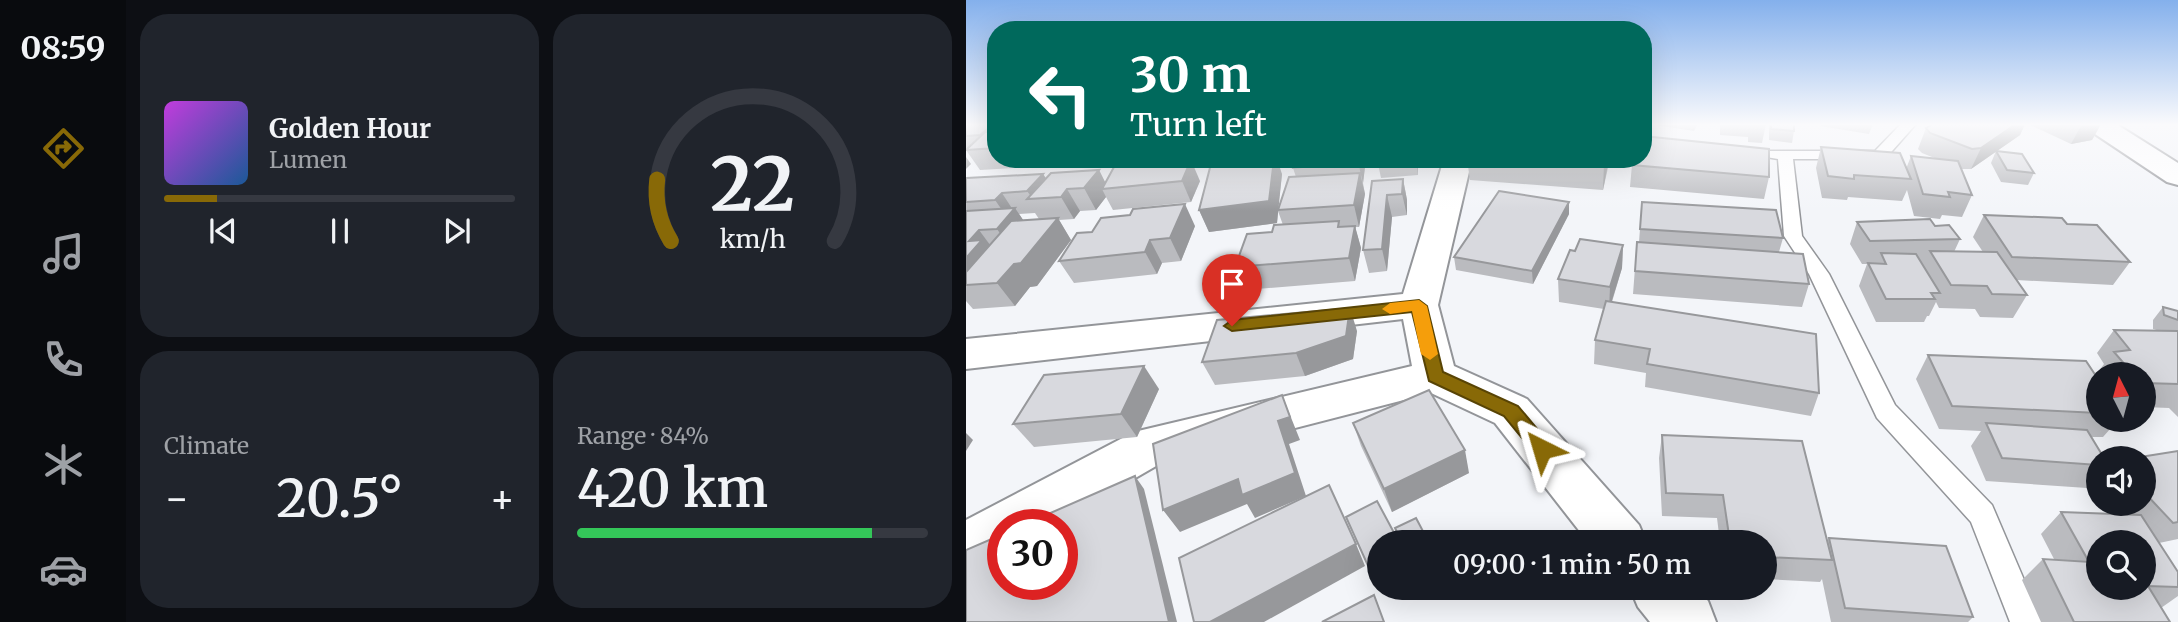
<!DOCTYPE html>
<meta charset="utf-8">
<style>
:root{--surface:#171b24;--page:#20242c;--text:#f1f3f6;--muted:#9ea1a6;--line:#363941;--accent:#886907}
body{margin:0;font-family:Merriweather,serif;background:var(--page);color:var(--text);height:100vh;display:flex;flex-direction:column;font-size:26px;white-space:nowrap}
*{box-sizing:border-box;margin:0}
p{font-size:23px;color:var(--muted)}
.icon{flex:none;width:38px;height:38px;fill:none;stroke:currentColor;stroke-width:2;stroke-linecap:round;stroke-linejoin:round}
.map{position:relative;flex:1;overflow:hidden}
.drawer{display:flex;flex-direction:column;gap:14px;padding:14px;background:#0d0f14;width:840px}
.drawer>*{flex:none}
.hud{position:absolute;left:21px;top:21px;width:665px;height:147px;border-radius:28px;box-shadow:0 7px 28px #0002;background:#00695c;color:#fff;overflow:hidden}
.needle{width:46px;rotate:354deg}
.fabs{position:absolute;left:1120px;top:362px;display:grid;gap:14px}
.fabs a{display:grid;place-items:center;width:70px;height:70px;border-radius:50%;background:var(--surface);box-shadow:0 7px 28px #0002;font-size:35px}
.speed{position:absolute;left:21px;top:509px;display:flex;gap:14px;font-size:35px;font-weight:700;text-align:center}
.speed>*{display:grid;place-content:center;width:91px;height:91px;border-radius:50%;background:var(--surface);box-shadow:0 7px 28px #0002;line-height:1}
.speed .limit{border:10px solid #d22;background:#fff;color:#111}
.pin{position:absolute;display:grid;place-items:center;width:60px;height:60px;color:#fff;margin:-72px -30px;border-radius:50% 50% 50% 0;rotate:-45deg;box-shadow:0 0 7px #0007}
.pin .icon{rotate:45deg}
.me{position:absolute;width:77px;margin:-38px;rotate:320deg;stroke-linejoin:round;filter:drop-shadow(0 0 5px #0008)}
.turn{display:flex;align-items:center;gap:24px;height:147px;padding:0 28px;font-size:32px}
.turn .icon{width:91px;height:91px;stroke-width:2.5}
.turn b{display:block;font-size:49px;line-height:60px}
.big{font-size:52px;font-weight:600;line-height:1.1}
.drawer .tile{flex:1;display:flex;flex-direction:column;justify-content:center;gap:10px;min-width:0;padding:0 24px;border-radius:28px;background:var(--page)}
.drawer .dial{align-items:center;gap:0}
.dial svg{height:182px;overflow:visible;fill:none;stroke:var(--line);stroke-width:7;stroke-linecap:round;text-anchor:middle}
.dial text{fill:var(--text);stroke:none}
.song{display:flex;align-items:center;gap:21px}
.cover{width:84px;height:84px;border-radius:10px;background:linear-gradient(135deg,hsl(290 70% 55%),hsl(210 70% 35%))}
.played{height:7px;border-radius:4px;background:linear-gradient(90deg,var(--accent) 15%,var(--line) 15%)}
.keys{display:flex;justify-content:space-around;direction:ltr}
.heat{display:flex;justify-content:space-between;align-items:center;font-size:38px;direction:ltr}
.charge{height:10px;border-radius:5px;background:linear-gradient(90deg,#34c759 84%,var(--line) 0)}
.drawer .tiles{flex:1;display:grid;gap:14px;grid-template-columns:repeat(2,1fr)}
.trip{position:absolute;left:401px;top:530px;width:410px;height:70px;border-radius:35px;background:var(--surface);box-shadow:0 7px 28px #0002;font-weight:600;line-height:70px;text-align:center}
main{display:flex;flex:1;min-height:0}
.tabs{display:flex;flex-direction:column;width:126px;justify-content:space-around;align-items:center;background:#090b0e;color:var(--muted)}
.tabs .icon{width:49px;height:49px}
.tabs .current{color:var(--accent)}
.tabs b{font-size:32px;color:var(--text)}
.map>svg:first-child{display:block}
.lines{fill:none;stroke-linecap:round;stroke-linejoin:round}
.lane-casing{stroke:#939599;stroke-width:3}
.street-casing{stroke:#939599;stroke-width:4}
.lane{fill:#fff;fill-rule:evenodd}
.street{fill:#fff;fill-rule:evenodd}
.wall{fill:#babbbf;fill-rule:evenodd}
.shaded-wall{fill:#97989b}
.building{fill:#d8d9de;stroke:#97989b;stroke-width:2;fill-rule:evenodd}
.route{fill:#886907;stroke:#584405;stroke-width:2}
.slow{fill:#f59e0b}
</style>
<main>
<nav class="tabs">
<b>08:59</b>
<svg class="icon current" aria-label="directions" viewBox="0 0 24 24"><path d="M12 3l9 9-9 9-9-9zM9 14v-3h6M13 9l2 2-2 2"/></svg>
<svg class="icon" aria-label="music" viewBox="0 0 24 24"><path d="M9 18V5l10-2v13"/><circle cx="6" cy="18" r="3"/><circle cx="16" cy="16" r="3"/></svg>
<svg class="icon" aria-label="phone" viewBox="0 0 24 24"><path d="M5 4h4l2 5-3 2q2 4 5 5l2-3 5 2v4C11 20 4 13 5 4z"/></svg>
<svg class="icon" aria-label="climate" viewBox="0 0 24 24"><path d="M12 3v18M4 7l16 10M4 17L20 7"/></svg>
<svg class="icon" aria-label="car" viewBox="0 0 24 24"><path d="M5 17H2v-5l4-1 3-4h7l3 4 3 1v5h-3M9 17h6M6 11h13"/><circle cx="7" cy="17" r="2"/><circle cx="17" cy="17" r="2"/></svg>
</nav>
<section class="drawer">
<div class="tiles">
<div class="tile">
<div class="song"><i class="cover"></i><div><b>Golden Hour</b><p>Lumen</p></div></div>
<div class="played"></div>
<div class="keys"><svg class="icon" aria-label="previous" viewBox="0 0 24 24"><path d="M18 5L8 12l10 7zM5 5v14"/></svg><svg class="icon" aria-label="pause" viewBox="0 0 24 24"><path d="M8 5v14M16 5v14"/></svg><svg class="icon" aria-label="next" viewBox="0 0 24 24"><path d="M6 5l10 7-10 7zM19 5v14"/></svg></div>
</div>
<div class="tile dial"><svg viewBox="0 0 100 80">
<path d="M14 69A42 42 0 1 1 86 69"/>
<path d="M14 69A42 42 0 0 1 8 42" stroke="#886907"/>
<text x="50" y="56" font-size="32" font-weight="700">22</text>
<text x="50" y="72" font-size="11">km/h</text>
</svg></div>
<div class="tile"><p>Climate</p>
<div class="heat"><a>−</a><b class="big">20.5°</b><a>+</a></div>
</div>
<div class="tile"><p>Range · 84%</p><b class="big">420 km</b><div class="charge"></div></div>
</div>
</section>
<div class="map">
<svg width="1212" height="622" viewBox="0 0 1212 622">
<rect width="100%" height="100%" fill="#f3f5f9"/>
<g class="lines">
<g class="lane-casing">
<polygon id="lane" points="935,124 950,124 919,159 827,159 836,236 863,274 929,405 1026,505 1076,622 1044,622 1005,522 911,418 843,274 818,236 812,159 800,157 800,151 909,151"/>
</g>
<g class="street-casing">
<g id="street">
<polygon points="1119,124 1150,124 1212,163 1212,185 1201,182 1123,130"/>
<polygon points="478,159 506,159 472,305 488,366 561,399 673,525 680,542 622,542 529,423 465,393 197,462 88,525 37,525 37,555 0,572 0,520 168,432 446,366 437,319 0,369 0,339 437,294"/>
<polygon points="664,588 730,588 742,601 750,622 684,622 672,607"/>
</g>
</g>
<use href="#lane" class="lane"/>
<use href="#street" class="street"/>
</g>
<g class="wall">
<polygon points="0,124 30,124 30,159 130,159 127,163 14,170 0,150 2,148 0,148"/>
<polygon points="683,124 732,124 728,131"/>
<polygon points="754,124 800,124 796,143 782,142 782,137 754,135"/>
<polygon points="803,124 828,124 828,131 826,143 803,140"/>
<polygon points="855,124 907,124 903,134 854,126"/>
<polygon points="967,124 1059,124 1054,135 1005,169 995,169 1006,195 996,217 976,215 974,219 948,216 941,190 936,201 882,197 881,200 856,198 850,168 855,147 940,169 945,156 971,159 956,153 952,149 960,128"/>
<polygon points="1062,124 1135,124 1126,140 1105,144"/>
<polygon points="1030,151 1068,173 1062,185 1035,182 1025,163"/>
<polygon points="132,159 216,159 136,165"/>
<polygon points="329,159 400,159 397,183 399,194 393,227 389,227 395,248 389,281 279,290 269,267 306,232 317,225 312,211 311,223 243,232 233,210 316,174 312,208 330,177 327,168"/>
<polygon points="411,159 452,159 452,175 415,178"/>
<polygon points="501,159 644,159 637,190 504,180"/>
<polygon points="666,165 803,177 798,199 664,187"/>
<path d="M148,167L234,181L225,202L147,210L140,197L130,210L114,211L108,219L93,220L105,240L71,286L64,287L49,306L7,309L0,301V178L77,174L80,178L133,170L139,182ZM69,213L73,219L57,220L53,214Z"/>
<polygon points="437,179 441,200 441,215 426,217 421,271 403,273 397,250 406,181"/>
<polygon points="603,202 603,214 567,284 490,270 488,257"/>
<polygon points="676,202 817,238 813,252 843,284 836,307 667,294 671,242 673,242"/>
<polygon points="1018,215 1101,224 1164,262 1147,285 1050,280 1061,295 1047,318 1014,317 1009,309 973,308 970,302 963,316 961,316 958,322 910,322 893,286 901,264 896,264 884,244 891,222 969,226 994,239 988,252 1017,252 1007,237"/>
<polygon points="229,226 215,261 196,263 191,274 108,283 93,261"/>
<polygon points="657,245 656,268 646,302 853,393 845,416 679,387 680,373 628,364 629,340 638,309 593,302 592,279 609,251"/>
<polygon points="1197,307 1212,311 1212,417 1203,408 1178,407 1178,374 1132,374 1132,420 1152,420 1137,437 1124,437 1132,465 1132,476 1121,488 1020,481 1005,446 1015,431 973,429 950,379 962,355 1130,375 1138,364 1131,353 1148,330 1194,331 1187,329 1187,320"/>
<polygon points="391,331 387,359 339,376 249,385 236,362"/>
<polygon points="193,389 171,437 68,447 47,424"/>
<polygon points="387,423 503,473 426,512 395,446"/>
<polygon points="696,435 861,542 863,538 1007,617 1002,622 865,622 856,579 854,582 798,579 798,542 754,542 751,518 696,516 693,458"/>
<polygon points="1212,451 1212,539 1193,543 1212,572 1212,596 1195,608 1204,622 1075,622 1056,580 1077,559 1088,559 1075,534 1095,512 1155,514 1145,504 1178,504 1178,458"/>
<polygon points="1132,480 1132,489 1128,485"/>
</g>
<g class="shaded-wall">
<polygon points="27,124 30,124 30,139 21,147 14,135"/>
<polygon points="1050,124 1059,124 1054,135 1005,169 1015,148"/>
<polygon points="1116,124 1135,124 1126,140 1105,144"/>
<polygon points="0,157 5,164 0,169"/>
<polygon points="308,159 311,159 316,174 311,223 243,232 233,210"/>
<polygon points="392,159 400,159 397,183 392,162"/>
<polygon points="450,159 452,159 452,175"/>
<polygon points="639,159 643,159 637,190 638,163"/>
<polygon points="225,160 234,181 225,202 216,181"/>
<polygon points="133,170 142,188 136,189 140,197 130,210 118,188"/>
<polygon points="394,173 399,194 393,227 388,205"/>
<polygon points="77,174 90,195 67,199 61,191"/>
<polygon points="437,179 441,200 441,215 436,194"/>
<polygon points="101,189 114,211 108,219 95,197"/>
<polygon points="36,193 47,210 49,208 64,230 46,251 31,229 41,217 29,200"/>
<polygon points="421,195 426,217 421,271 416,249"/>
<polygon points="603,202 603,214 567,284 566,271"/>
<polygon points="219,204 229,226 215,261 204,238"/>
<polygon points="92,218 105,240 71,286 64,287 49,306 31,283 48,264"/>
<polygon points="389,226 395,248 389,281 383,258"/>
<polygon points="13,230 30,253 0,285 0,258 3,241"/>
<polygon points="184,240 196,263 191,274 179,252"/>
<polygon points="657,245 656,268 643,310 644,287"/>
<polygon points="384,308 391,331 387,359 339,376 330,353"/>
<polygon points="178,366 193,389 171,437 155,414"/>
<polygon points="316,395 334,440 323,444 340,496 289,518 281,504 214,532 197,510"/>
<polygon points="0,433 7,440 0,451"/>
<polygon points="499,450 503,473 426,512 418,489"/>
<polygon points="169,476 178,489 211,622 203,622"/>
<polygon points="459,535 461,542 445,542"/>
<polygon points="390,544 399,566 298,622 244,622"/>
<polygon points="413,563 413,578 408,580 403,568"/>
</g>
<g class="building">
<polygon points="0,124 27,124 14,135 0,136"/>
<polygon points="805,124 828,124 828,131 805,129"/>
<polygon points="967,124 1050,124 1015,148 1006,149 964,133 960,128"/>
<polygon points="30,131 30,148 0,150 19,132"/>
<polygon points="677,136 803,149 803,177 666,165 668,159 677,159"/>
<polygon points="855,147 934,153 945,179 888,175 888,179 862,176"/>
<polygon points="1030,151 1056,154 1068,173 1041,170"/>
<polygon points="945,156 992,161 1006,195 982,192 984,197 957,194"/>
<polygon points="255,159 308,159 303,201 233,210 246,160"/>
<polygon points="329,159 392,159 392,162 327,168"/>
<polygon points="588,159 639,159 638,163"/>
<polygon points="225,160 216,181 136,189 148,167"/>
<polygon points="133,170 118,188 101,189 95,197 61,199 85,173"/>
<polygon points="394,173 388,205 312,210 323,177"/>
<polygon points="77,174 61,191 36,193 29,200 0,202 0,178"/>
<polygon points="437,179 436,194 421,195 416,249 397,250 406,181"/>
<polygon points="533,191 603,202 566,271 488,257"/>
<polygon points="676,202 810,210 817,238 674,229"/>
<polygon points="219,204 204,238 184,240 179,252 93,261 111,233 126,232 135,218 164,215 167,209"/>
<polygon points="49,208 31,229 13,230 3,241 16,240 0,258 0,211"/>
<polygon points="1018,215 1096,218 1101,224 1131,225 1164,262 1046,257"/>
<polygon points="92,218 55,263 48,264 31,283 0,285 0,272 45,221"/>
<polygon points="964,219 969,226 983,225 994,239 904,241 891,222"/>
<polygon points="373,221 372,227 389,226 383,258 269,267 281,234 306,232 308,225"/>
<polygon points="614,239 657,245 644,287 592,279 604,250 609,251"/>
<polygon points="671,242 837,254 843,284 669,271"/>
<polygon points="964,251 1031,252 1061,295 1026,294 1021,286 985,285"/>
<polygon points="915,253 950,254 974,293 965,293 969,299 920,299 902,263 920,264"/>
<polygon points="640,301 850,334 853,393 681,364 684,349 629,340"/>
<polygon points="1197,307 1212,311 1212,320 1198,315"/>
<polygon points="384,308 380,336 330,353 236,362 251,320"/>
<polygon points="1148,330 1212,331 1212,384 1178,383 1178,374 1167,374 1148,352 1164,350"/>
<polygon points="962,355 1120,361 1132,379 1132,413 986,406"/>
<polygon points="178,366 155,414 47,424 78,375"/>
<polygon points="463,390 499,450 418,489 387,423"/>
<polygon points="316,395 324,417 312,421 329,473 276,495 272,479 197,510 187,444"/>
<polygon points="1020,423 1121,430 1138,458 1132,458 1132,465 1036,458"/>
<polygon points="696,435 836,441 866,560 798,557 798,542 764,542 757,495 700,493"/>
<polygon points="1212,451 1212,522 1207,523 1178,492 1178,458 1168,458"/>
<polygon points="169,476 203,622 0,622 0,550 37,534 37,584 96,584 96,525 57,525"/>
<polygon points="363,485 390,544 244,622 228,622 213,558"/>
<polygon points="411,501 433,542 413,542 413,563 403,568 380,517"/>
<path d="M1095,512L1175,515L1212,572V587L1182,586L1204,622H1108L1077,559L1123,562ZM1132,542H1178V588H1132Z"/>
<polygon points="450,518 459,535 445,542 436,542 429,528"/>
<polygon points="863,538 980,546 1007,617 879,608"/>
<polygon points="408,595 418,622 356,622"/>
</g>
<linearGradient id="sky" x2="0" y2="1"><stop stop-color="#84b0ec"/><stop offset="0.59" stop-color="#fafafc"/><stop offset="1" stop-color="#fafafc" stop-opacity="0"/></linearGradient>
<rect width="1212" height="211" fill="url(#sky)"/>
<polygon class="route" points="453,300 461,306 477,372 552,406 583,443 586,449 583,454 569,454 538,416 463,381 446,312 266,331 258,326 266,320"/>
<polygon class="slow" points="453,300 461,306 472,354 464,360 455,354 446,311 424,314 416,309 424,303"/>
</svg>
<div class="fabs">
<a><svg class="needle" viewBox="-14 -14 28 28"><path d="M0-13l5 13h-10z" fill="#e53935"/><path d="M0 13l5-13h-10z" fill="#9ea1a6"/></svg></a>
<a><svg class="icon" aria-label="sound" viewBox="0 0 24 24"><path d="M4 9h4l5-4v14l-5-4H4zM17 9q2 3 0 6"/></svg></a>
<a><svg class="icon" aria-label="search" viewBox="0 0 24 24"><circle cx="10" cy="10" r="6"/><path d="M15 15l6 6"/></svg></a>
</div>
<div class="speed"><div class="limit">30</div></div>
<div class="pin" style="left:266px;top:326px;background:#d93025"><svg class="icon" aria-label="arrive" viewBox="0 0 24 24"><path d="M6 21V4h12l-3 4 3 4H6"/></svg></div>
<svg class="me" style="left:576px;top:449px" viewBox="-20 -20 40 40"><path d="M0-17L14 15 0 8-14 15z" fill="#886907" stroke="#fff" stroke-width="4"/></svg>
<div class="trip">09:00 · 1 min · 50 m</div>
<div class="hud">
<div class="turn"><svg class="icon" aria-label="left" viewBox="0 0 24 24"><path d="M17 20v-9H6M10 6l-5 5 5 5"/></svg><div><b>30 m</b>Turn left</div></div>
</div>
</div>
</main>
